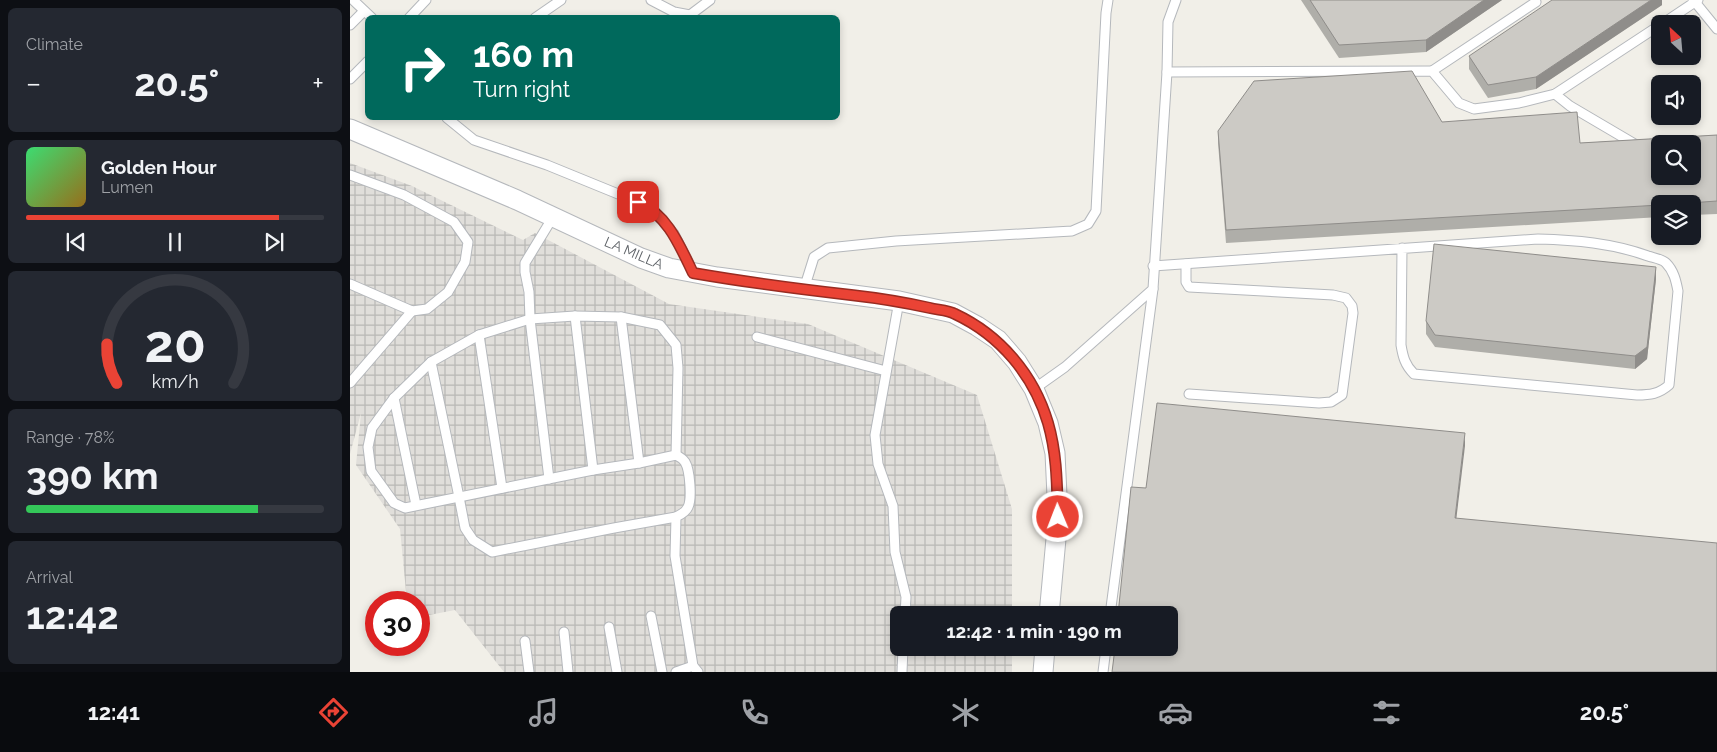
<!DOCTYPE html>
<meta charset="utf-8">
<style>
:root{--surface:#171b24;--page:#242831;--text:#f1f3f6;--muted:#9ea1a6;--line:#363941;--accent:#ea4335}
body{margin:0;font-family:Raleway,sans-serif;background:var(--page);color:var(--text);height:100vh;display:flex;flex-direction:column;font-size:19px;white-space:nowrap}
*{box-sizing:border-box;margin:0}
p{font-size:16px;color:var(--muted)}
.icon{flex:none;width:28px;height:28px;fill:none;stroke:currentColor;stroke-width:2;stroke-linecap:round;stroke-linejoin:round}
.map{position:relative;flex:1;overflow:hidden}
.sheet{display:flex;flex-direction:column;gap:8px;padding:8px;background:#0d0f14;width:350px}
.sheet>*{flex:none}
.guide{position:absolute;left:15px;top:15px;width:475px;height:105px;border-radius:8px;box-shadow:0 2px 8px #0003;background:#00695c;color:#fff;overflow:hidden}
.needle{width:32px;rotate:334deg}
.buttons{position:absolute;left:1301px;top:15px;display:grid;gap:10px}
.buttons a{display:grid;place-items:center;width:50px;height:50px;border-radius:8px;background:var(--surface);box-shadow:0 2px 8px #0003;font-size:25px}
.speed{position:absolute;left:15px;top:591px;display:flex;gap:10px;font-size:25px;font-weight:700;text-align:center}
.speed>*{display:grid;place-content:center;width:65px;height:65px;border-radius:50%;background:var(--surface);box-shadow:0 2px 8px #0003;line-height:1}
.speed .limit{border:8px solid #d22;background:#fff;color:#111}
.pin{position:absolute;display:grid;place-items:center;width:42px;height:42px;color:#fff;margin:-21px;border-radius:10px;box-shadow:0 2px 8px #0006}
.me{position:absolute;width:55px;margin:-28px;rotate:359deg;stroke-linejoin:round;filter:drop-shadow(0 0 4px #0008)}
.turn{display:flex;align-items:center;gap:18px;height:105px;padding:0 25px;font-size:22px}
.turn .icon{width:65px;height:65px;stroke-width:2.5}
.turn b{display:block;font-size:35px;line-height:42px}
.big{font-size:38px;font-weight:700;line-height:1.1}
.sheet .card{flex:1;display:flex;flex-direction:column;justify-content:center;gap:8px;min-width:0;padding:0 18px;border-radius:8px;background:var(--page)}
.sheet .dial{align-items:center;gap:0}
.dial svg{height:130px;overflow:visible;fill:none;stroke:var(--line);stroke-width:7;stroke-linecap:round;text-anchor:middle}
.dial text{fill:var(--text);stroke:none}
.song{display:flex;align-items:center;gap:15px}
.cover{width:60px;height:60px;border-radius:8px;background:linear-gradient(135deg,hsl(140 70% 55%),hsl(40 70% 35%))}
.played{height:5px;border-radius:2px;background:linear-gradient(90deg,var(--accent) 85%,var(--line) 85%)}
.keys{display:flex;justify-content:space-around;direction:ltr}
.heat{display:flex;justify-content:space-between;align-items:center;font-size:28px;direction:ltr}
.charge{height:8px;border-radius:4px;background:linear-gradient(90deg,#34c759 78%,var(--line) 0)}
.trip{position:absolute;left:540px;top:606px;width:288px;height:50px;border-radius:8px;background:var(--surface);box-shadow:0 2px 8px #0003;font-weight:700;line-height:50px;text-align:center}
.menu{display:flex;height:80px;justify-content:space-around;align-items:center;background:#090b0e;color:var(--muted)}
.menu .icon{width:35px;height:35px}
.menu .active{color:var(--accent)}
.menu b{font-size:22px;color:var(--text)}
main{display:flex;flex:1;min-height:0}
.map>svg:first-child{display:block}
.industrial{fill:url(#industrial-grid)}
.lines{fill:none;stroke-linecap:round;stroke-linejoin:round}
.service-casing{stroke:#b5b8bc;stroke-width:11}
.minor-casing{stroke:#b5b8bc;stroke-width:21}
.service{stroke:#fff;stroke-width:9}
.minor{stroke:#fff;stroke-width:19}
.wall{fill:#afaea9}
.shaded-wall{fill:#8f8d8a}
.building{fill:#cccac5;stroke:#8f8d8a;fill-rule:evenodd}
.route-casing{stroke:#982c22;stroke-width:12}
.route{stroke:#ea4335;stroke-width:9}
.labels{text-anchor:middle;stroke-width:4;stroke-linejoin:round;paint-order:stroke}
.street-label{font-size:14px;fill:#5f6368;stroke:#fff}
</style>
<main>
<section class="sheet">
<div class="card"><p>Climate</p>
<div class="heat"><a>−</a><b class="big">20.5°</b><a>+</a></div>
</div>
<div class="card">
<div class="song"><i class="cover"></i><div><b>Golden Hour</b><p>Lumen</p></div></div>
<div class="played"></div>
<div class="keys"><svg class="icon" aria-label="previous" viewBox="0 0 24 24"><path d="M18 5L8 12l10 7zM5 5v14"/></svg><svg class="icon" aria-label="pause" viewBox="0 0 24 24"><path d="M8 5v14M16 5v14"/></svg><svg class="icon" aria-label="next" viewBox="0 0 24 24"><path d="M6 5l10 7-10 7zM19 5v14"/></svg></div>
</div>
<div class="card dial"><svg viewBox="0 0 100 80">
<path d="M14 69A42 42 0 1 1 86 69"/>
<path d="M14 69A42 42 0 0 1 8 45" stroke="#ea4335"/>
<text x="50" y="56" font-size="32" font-weight="700">20</text>
<text x="50" y="72" font-size="11">km/h</text>
</svg></div>
<div class="card"><p>Range · 78%</p><b class="big">390 km</b><div class="charge"></div></div>
<div class="card"><p>Arrival</p><b class="big">12:42</b></div>
</section>
<div class="map">
<svg width="1367" height="672" viewBox="0 0 1367 672">
<defs>
<pattern id="industrial-grid" width="8" height="8" patternUnits="userSpaceOnUse" patternTransform="scale(1.25)"><rect width="8" height="8" fill="#e0deda"/><path d="M0 4h8M4 0v8" fill="none" stroke="#b9b8b5"/></pattern>
</defs>
<rect width="100%" height="100%" fill="#f1efe8"/>
<polygon class="industrial" points="0,163 62,186 173,240 185,233 319,304 458,324 627,395 662,509 662,615 549,615 549,648 662,648 662,672 154,672 105,610 69,617 69,602 57,602 50,529 6,465 11,413 0,454"/>
<g class="lines">
<g class="service-casing">
<g id="service">
<polyline points="3,0 22,18"/>
<polyline points="301,0 324,12 340,15 360,0"/>
<polyline points="1348,0 1345,2 1367,29"/>
<polyline points="59,18 76,0"/>
<polyline points="185,18 211,0"/>
<polyline points="1312,24 1345,2 1343,0"/>
<polyline points="0,25 14,11"/>
<polyline points="1082,71 1186,2"/>
<polyline points="817,72 1082,71 1109,103 1124,109 1169,103 1205,94 1310,25"/>
<polyline points="0,79 18,61"/>
<polyline points="1205,94 1220,106 1288,146 1310,144"/>
<polyline points="97,118 124,140 197,165 300,207 324,234 343,272"/>
<polyline points="0,175 54,195 104,222 118,242 115,262 98,292 77,309 62,311 0,284"/>
<polyline points="836,264 836,282 839,287 983,295 996,298 1002,306 1003,313 992,395 981,402 969,403 839,394"/>
<path d="M803,266L1188,239C1225,240 1262,243 1298,256C1304,258 1312,259 1316,263C1324,271 1326,281 1328,291L1319,385C1309,394 1300,395 1287,395L1064,374C1055,365 1053,357 1051,345L1052,248"/>
<polyline points="454,289 464,257 478,248 546,241 722,231 738,224 746,211 756,13 758,0"/>
<polyline points="549,301 525,435 528,464 543,506 545,552 556,597 555,615"/>
<polygon points="225,316 271,317 310,325 326,345 328,368 326,455 289,463 243,470 55,508 44,503 21,471 18,447 22,428 44,398 81,362 129,335 180,319"/>
<polyline points="225,316 243,470"/>
<polyline points="271,317 289,463"/>
<polyline points="129,335 152,488"/>
<polyline points="407,337 536,371"/>
<polyline points="81,362 109,497 115,528 123,540 142,552 264,528 326,517"/>
<polyline points="0,383 62,311"/>
<polyline points="684,389 715,367 803,289 817,72 818,22 826,0"/>
<polyline points="44,398 66,505"/>
<path d="M326,455C330,457 333,459 335,462C340,470 342,499 338,507C336,512 330,515 326,517L325,556L343,666L348,672"/>
<polyline points="199,479 180,319 179,292 175,272 175,263 203,217"/>
<polyline points="760,615 803,289"/>
<polyline points="301,616 312,672"/>
<polyline points="259,627 267,672"/>
<polyline points="214,632 218,672"/>
<polyline points="175,641 179,672"/>
<polyline points="326,672 343,666"/>
<polyline points="552,672 553,648"/>
<polyline points="753,672 756,648"/>
</g>
</g>
<g class="minor-casing">
<g id="minor">
<polyline points="0,129 167,200 291,258 319,268 367,277 549,301 603,313 627,326 648,340 667,362 684,389 698,423 705,453 708,517 699,615"/>
<polyline points="693,672 695,648"/>
</g>
</g>
<use href="#service" class="service"/>
<use href="#minor" class="minor"/>
</g>
<g class="wall">
<polygon points="951,0 1152,0 1076,52 989,58"/>
<polygon points="1312,0 1312,5 1186,89 1138,98 1119,69 1119,56"/>
<polygon points="1092,122 1230,143 1367,135 1367,214 1342,215 1342,204 1310,204 1310,217 876,243 868,143 868,131"/>
<polygon points="1306,279 1297,359 1285,369 1085,347 1076,334 1076,321"/>
</g>
<g class="shaded-wall">
<polygon points="1134,0 1152,0 1076,52 1076,40"/>
<polygon points="1301,0 1312,0 1312,5 1186,89 1186,77"/>
<polygon points="1306,267 1306,279 1297,359 1285,369 1285,356"/>
<polygon points="1115,433 1115,446 1105,530 1105,518"/>
</g>
<g class="building">
<polygon points="960,0 1134,0 1076,40 989,45"/>
<polygon points="1202,0 1301,0 1186,77 1138,85 1119,56"/>
<path d="M1062,71L1092,122L1227,112L1230,143L1367,135V201L1325,204H1310V205L876,230L868,131L904,81ZM1310,144H1342V176H1310Z"/>
<polygon points="1084,244 1306,267 1297,347 1285,356 1085,335 1076,321"/>
<polygon points="807,403 1115,433 1105,518 1367,543 1367,672 762,672 765,648 819,648 819,615 768,615 781,487 796,488"/>
</g>
<g class="lines">
<g class="route-casing">
<path id="route" d="M288,202C317,214 330,246 343,273C395,282 448,289 501,295C528,298 553,302 580,308C588,310 598,310 605,314C650,335 684,375 698,423C707,454 707,485 708,517"/>
</g>
<use href="#route" class="route"/>
</g>
<g class="labels">
<g class="street-label">
<text transform="translate(284 253) rotate(23)" y="5">LA MILLA</text>
</g>
</g>
</svg>
<div class="buttons">
<a><svg class="needle" viewBox="-14 -14 28 28"><path d="M0-13l5 13h-10z" fill="#e53935"/><path d="M0 13l5-13h-10z" fill="#9ea1a6"/></svg></a>
<a><svg class="icon" aria-label="sound" viewBox="0 0 24 24"><path d="M4 9h4l5-4v14l-5-4H4zM17 9q2 3 0 6"/></svg></a>
<a><svg class="icon" aria-label="search" viewBox="0 0 24 24"><circle cx="10" cy="10" r="6"/><path d="M15 15l6 6"/></svg></a>
<a><svg class="icon" aria-label="layers" viewBox="0 0 24 24"><path d="M12 4l9 5-9 5-9-5zM3 14l9 5 9-5"/></svg></a>
</div>
<div class="speed"><div class="limit">30</div></div>
<div class="pin" style="left:288px;top:202px;background:#d93025"><svg class="icon" aria-label="arrive" viewBox="0 0 24 24"><path d="M6 21V4h12l-3 4 3 4H6"/></svg></div>
<svg class="me" style="left:708px;top:517px" viewBox="-20 -20 40 40"><circle r="17" fill="#ea4335" stroke="#fff" stroke-width="3"/><path d="M0-11L8 9 0 5-8 9z" fill="#fff"/></svg>
<div class="trip">12:42 · 1 min · 190 m</div>
<div class="guide">
<div class="turn"><svg class="icon" aria-label="right" viewBox="0 0 24 24"><path d="M7 20v-9h11M14 6l5 5-5 5"/></svg><div><b>160 m</b>Turn right</div></div>
</div>
</div>
</main>
<nav class="menu">
<b>12:41</b>
<svg class="icon active" aria-label="directions" viewBox="0 0 24 24"><path d="M12 3l9 9-9 9-9-9zM9 14v-3h6M13 9l2 2-2 2"/></svg>
<svg class="icon" aria-label="music" viewBox="0 0 24 24"><path d="M9 18V5l10-2v13"/><circle cx="6" cy="18" r="3"/><circle cx="16" cy="16" r="3"/></svg>
<svg class="icon" aria-label="phone" viewBox="0 0 24 24"><path d="M5 4h4l2 5-3 2q2 4 5 5l2-3 5 2v4C11 20 4 13 5 4z"/></svg>
<svg class="icon" aria-label="climate" viewBox="0 0 24 24"><path d="M12 3v18M4 7l16 10M4 17L20 7"/></svg>
<svg class="icon" aria-label="car" viewBox="0 0 24 24"><path d="M5 17H2v-5l4-1 3-4h7l3 4 3 1v5h-3M9 17h6M6 11h13"/><circle cx="7" cy="17" r="2"/><circle cx="17" cy="17" r="2"/></svg>
<svg class="icon" aria-label="filters" viewBox="0 0 24 24"><path d="M4 7h16M4 17h16"/><circle cx="9" cy="7" r="2"/><circle cx="15" cy="17" r="2"/></svg>
<b>20.5°</b>
</nav>
